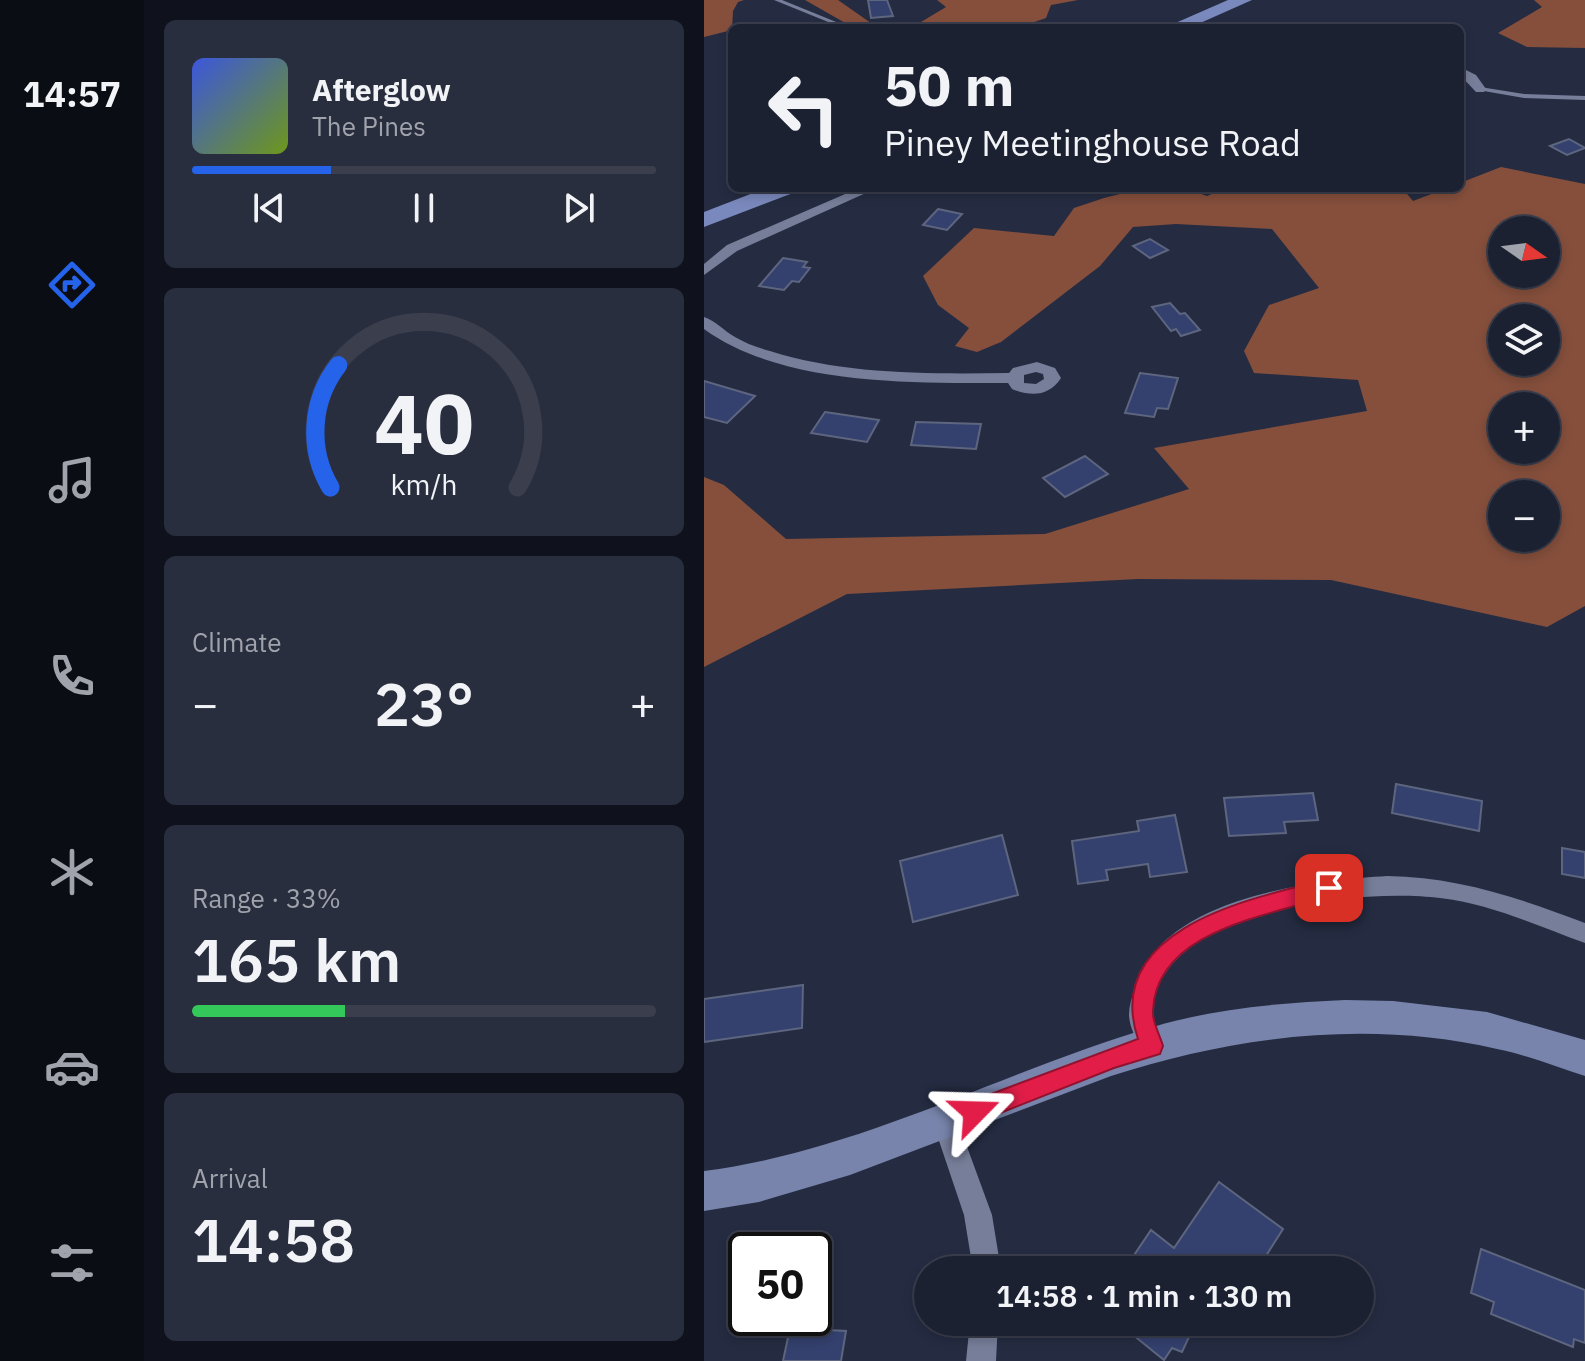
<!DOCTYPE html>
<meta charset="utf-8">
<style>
:root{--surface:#1c2132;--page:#292e3e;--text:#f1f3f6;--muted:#a0a3ac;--line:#3a3e4d;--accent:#2563eb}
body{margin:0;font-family:"IBM Plex Sans",sans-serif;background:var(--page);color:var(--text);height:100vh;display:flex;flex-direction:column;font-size:30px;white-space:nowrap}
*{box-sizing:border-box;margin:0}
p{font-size:26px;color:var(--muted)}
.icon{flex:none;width:44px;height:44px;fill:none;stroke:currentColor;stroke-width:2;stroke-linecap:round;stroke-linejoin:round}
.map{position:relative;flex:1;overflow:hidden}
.drawer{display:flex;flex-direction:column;gap:20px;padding:20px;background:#0f121c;width:560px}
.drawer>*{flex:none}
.banner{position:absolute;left:24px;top:24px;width:736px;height:168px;border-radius:12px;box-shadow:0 4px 12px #0003,0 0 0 2px var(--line);background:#1c2132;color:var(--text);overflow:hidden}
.needle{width:52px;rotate:104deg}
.fabs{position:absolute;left:784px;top:216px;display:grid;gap:16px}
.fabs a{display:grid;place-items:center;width:72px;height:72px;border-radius:50%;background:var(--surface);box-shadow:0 4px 12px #0003,0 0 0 2px var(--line);font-size:40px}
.speed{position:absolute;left:24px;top:1232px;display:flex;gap:16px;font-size:40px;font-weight:700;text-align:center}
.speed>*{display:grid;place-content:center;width:104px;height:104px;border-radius:50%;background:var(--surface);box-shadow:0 4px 12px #0003,0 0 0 2px var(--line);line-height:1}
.speed .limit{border:4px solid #111;border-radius:12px;background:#fff;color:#111}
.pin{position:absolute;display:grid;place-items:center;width:68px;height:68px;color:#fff;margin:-34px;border-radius:16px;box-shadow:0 4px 12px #0006}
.me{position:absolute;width:88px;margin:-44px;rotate:68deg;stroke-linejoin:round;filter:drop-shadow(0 0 6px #0008)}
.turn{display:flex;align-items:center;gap:28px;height:168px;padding:0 24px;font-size:36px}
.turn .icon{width:104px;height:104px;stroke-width:2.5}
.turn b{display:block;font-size:56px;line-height:68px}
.big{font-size:60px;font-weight:600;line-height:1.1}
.drawer .tile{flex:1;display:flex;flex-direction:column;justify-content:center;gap:12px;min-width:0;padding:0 28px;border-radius:12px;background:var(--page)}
.drawer .dial{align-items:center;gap:0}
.dial svg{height:208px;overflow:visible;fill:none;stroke:var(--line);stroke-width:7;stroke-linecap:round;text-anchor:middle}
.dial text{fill:var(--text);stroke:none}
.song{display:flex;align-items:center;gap:24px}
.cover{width:96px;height:96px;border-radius:12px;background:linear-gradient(135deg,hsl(230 70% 55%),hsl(80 70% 35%))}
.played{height:8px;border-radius:4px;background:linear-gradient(90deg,var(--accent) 30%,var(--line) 30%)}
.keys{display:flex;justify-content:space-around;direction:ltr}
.heat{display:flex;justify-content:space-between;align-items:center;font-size:44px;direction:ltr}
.charge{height:12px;border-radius:6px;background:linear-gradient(90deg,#34c759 33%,var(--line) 0)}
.trip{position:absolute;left:210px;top:1256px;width:460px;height:80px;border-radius:40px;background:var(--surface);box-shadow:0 4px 12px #0003,0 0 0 2px var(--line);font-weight:600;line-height:80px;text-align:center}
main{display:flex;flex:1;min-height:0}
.dock{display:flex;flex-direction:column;width:144px;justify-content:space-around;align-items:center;background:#0b0d14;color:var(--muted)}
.dock .icon{width:56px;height:56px}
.dock .selected{color:var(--accent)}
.dock b{font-size:36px;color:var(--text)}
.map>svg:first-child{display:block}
.forest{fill:#854f3c;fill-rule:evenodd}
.building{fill:#34416e;stroke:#5d657f;stroke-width:2}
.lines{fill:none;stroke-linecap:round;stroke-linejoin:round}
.lane{fill:#767e99;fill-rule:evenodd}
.street{fill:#767e99;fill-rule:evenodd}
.secondary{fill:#7884ab;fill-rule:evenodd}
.primary{fill:#7a89bd;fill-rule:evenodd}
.route{fill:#e11d48;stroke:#92132f;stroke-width:2}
</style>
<main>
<nav class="dock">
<b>14:57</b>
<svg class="icon selected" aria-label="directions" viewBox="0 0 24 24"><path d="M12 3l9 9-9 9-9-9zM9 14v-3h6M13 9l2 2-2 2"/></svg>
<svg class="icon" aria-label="music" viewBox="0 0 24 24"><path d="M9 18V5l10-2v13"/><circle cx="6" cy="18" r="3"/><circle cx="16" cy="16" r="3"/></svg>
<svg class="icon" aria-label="phone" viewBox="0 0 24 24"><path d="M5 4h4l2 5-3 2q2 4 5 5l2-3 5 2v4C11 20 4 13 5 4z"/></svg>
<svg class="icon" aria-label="climate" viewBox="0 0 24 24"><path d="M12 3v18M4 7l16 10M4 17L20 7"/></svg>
<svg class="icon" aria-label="car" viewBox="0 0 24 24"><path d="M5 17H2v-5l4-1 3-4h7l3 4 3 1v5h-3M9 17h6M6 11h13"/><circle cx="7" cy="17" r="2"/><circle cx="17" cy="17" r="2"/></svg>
<svg class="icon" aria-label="filters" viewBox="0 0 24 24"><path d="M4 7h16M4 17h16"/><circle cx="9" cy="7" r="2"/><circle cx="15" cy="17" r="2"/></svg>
</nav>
<section class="drawer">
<div class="tile">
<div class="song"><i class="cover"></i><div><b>Afterglow</b><p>The Pines</p></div></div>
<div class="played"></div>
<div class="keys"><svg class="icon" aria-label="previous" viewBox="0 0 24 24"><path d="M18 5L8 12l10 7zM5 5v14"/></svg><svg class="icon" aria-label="pause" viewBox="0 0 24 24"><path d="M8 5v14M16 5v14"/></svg><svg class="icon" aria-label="next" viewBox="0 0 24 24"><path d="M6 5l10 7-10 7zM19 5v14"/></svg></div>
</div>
<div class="tile dial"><svg viewBox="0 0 100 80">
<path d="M14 69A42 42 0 1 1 86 69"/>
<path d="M14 69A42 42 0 0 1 17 22" stroke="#2563eb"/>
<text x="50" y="56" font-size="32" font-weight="700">40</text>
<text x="50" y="72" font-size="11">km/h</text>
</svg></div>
<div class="tile"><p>Climate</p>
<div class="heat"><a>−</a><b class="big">23°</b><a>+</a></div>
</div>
<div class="tile"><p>Range · 33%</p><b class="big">165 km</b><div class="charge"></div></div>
<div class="tile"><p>Arrival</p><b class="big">14:58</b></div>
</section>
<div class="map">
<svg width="881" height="1361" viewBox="0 0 881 1361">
<rect width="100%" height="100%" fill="#252c42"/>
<g class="forest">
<polygon points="0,0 40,0 34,2 29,11 28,30 0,37"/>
<polygon points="101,0 134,0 174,28 150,28"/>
<polygon points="233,0 374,0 347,5 342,18 313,28 207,28 242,7"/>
<polygon points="830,0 881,0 881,48 823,47 794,33 838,7"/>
<path d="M797,167L881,184V606L843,627L627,580L434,579L143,594L0,667V477L20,485L82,539L341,534L485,489L450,448L663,411L654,380L550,373L540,351L565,305L615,288L568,229L472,224L429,227L396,266L297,342L273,352L251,346L265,328L234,305L219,276L270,228L350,236L370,208L400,198L440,188H480L503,196L522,188H698L709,201L743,188H756V183ZM842,230V274H798V230ZM842,318V362H798V318ZM842,406V450H798V406ZM842,494V538H798V494Z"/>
</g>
<g class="building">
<polygon points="164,0 183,0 189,16 167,18"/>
<polygon points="865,139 881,148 863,155 846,146"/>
<polygon points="234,209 258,214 243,230 219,225"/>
<polygon points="446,239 464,250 446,258 429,246"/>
<polygon points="79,258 103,262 99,267 106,268 95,282 88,281 80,290 55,286"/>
<polygon points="466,303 476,314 481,313 496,330 477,336 472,329 467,331 448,307"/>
<polygon points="436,373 474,378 464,409 453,408 450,417 421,413"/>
<polygon points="0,381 51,396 23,423 0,417"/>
<polygon points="121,412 175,420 163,442 107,433"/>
<polygon points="212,422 277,424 272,449 207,445"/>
<polygon points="381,456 404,474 361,497 339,478"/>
<polygon points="692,784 778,801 775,831 688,813"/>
<polygon points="609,793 614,820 580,822 582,833 525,836 520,798"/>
<polygon points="471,815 483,872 446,877 444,864 402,870 404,880 374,884 368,841 435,831 433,821"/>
<polygon points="298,835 314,895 209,922 196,861"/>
<polygon points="858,848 881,852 881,878 858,874"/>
<polygon points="99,985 98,1028 0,1042 0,999"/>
<polygon points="515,1182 579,1229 553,1270 536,1270 524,1261 519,1270 420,1270 447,1230 470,1248"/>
<polygon points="777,1249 881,1290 881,1343 870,1339 869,1347 787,1314 790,1302 767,1293"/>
<polygon points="413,1322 492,1322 478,1352 468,1348 460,1360"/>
<polygon points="86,1328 142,1331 137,1361 79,1361"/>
</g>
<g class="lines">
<g class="lane">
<polygon points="70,0 78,0 147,28 139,28"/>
<polygon points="776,87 820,94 881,96 881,100 820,98 774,90 773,89"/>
</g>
<g class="street">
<polygon points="756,67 772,75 782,89 780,92 772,92 756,75"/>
<polygon points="155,188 173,188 33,251 0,275 0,264 23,245"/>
<path d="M0,317C12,321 20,331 31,337C41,343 54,348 66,351C141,375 227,374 305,373L309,368L333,362L351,368L357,378C345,396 328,397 308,389L304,383C211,383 78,386 0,329ZM332,372L339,374L340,379L332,384L320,383V375Z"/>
<path d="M683,876C754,877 815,898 881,923V943C834,926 787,904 736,898C659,888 455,907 449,1011C449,1023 456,1036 460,1046L457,1054L448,1058L439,1054C434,1042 425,1028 425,1014C425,1006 428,998 430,990C456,898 603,881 683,876Z"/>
<polygon points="242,1110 251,1114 288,1215 297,1270 269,1270 260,1215 229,1123 233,1114"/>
<polygon points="266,1322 294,1322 292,1361 262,1361"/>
</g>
<path class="secondary" d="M641,1000L689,1001L783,1012L881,1040V1076C852,1067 823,1055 793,1049C665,1019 530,1036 407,1076L146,1175L55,1202L0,1211V1171C157,1151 299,1071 449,1027C512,1008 576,1003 641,1000Z"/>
<g class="primary">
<polygon points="524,0 548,0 485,28 460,28"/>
<polygon points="62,188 92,188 89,193 0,227 0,212"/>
</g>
</g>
<path class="route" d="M625,879L632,881L635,888L632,894C573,915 452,927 449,1011C448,1022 456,1035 459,1046L456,1054L410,1068L271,1123L263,1120L259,1112L263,1103L434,1039C397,928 548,898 625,879Z"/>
</svg>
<div class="fabs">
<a><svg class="needle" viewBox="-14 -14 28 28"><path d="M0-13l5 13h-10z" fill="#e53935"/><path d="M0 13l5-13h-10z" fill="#a0a3ac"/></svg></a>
<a><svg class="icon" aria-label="layers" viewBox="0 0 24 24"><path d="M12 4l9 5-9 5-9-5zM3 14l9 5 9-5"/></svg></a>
<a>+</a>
<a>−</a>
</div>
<div class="speed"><div class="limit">50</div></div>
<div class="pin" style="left:625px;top:888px;background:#d93025"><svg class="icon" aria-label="arrive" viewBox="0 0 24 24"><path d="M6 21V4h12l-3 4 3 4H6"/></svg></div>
<svg class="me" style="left:271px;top:1112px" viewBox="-20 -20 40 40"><path d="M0-17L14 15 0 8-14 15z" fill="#e11d48" stroke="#fff" stroke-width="4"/></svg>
<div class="trip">14:58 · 1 min · 130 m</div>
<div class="banner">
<div class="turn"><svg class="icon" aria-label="left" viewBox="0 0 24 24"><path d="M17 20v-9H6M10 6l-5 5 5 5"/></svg><div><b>50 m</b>Piney Meetinghouse Road</div></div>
</div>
</div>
</main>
